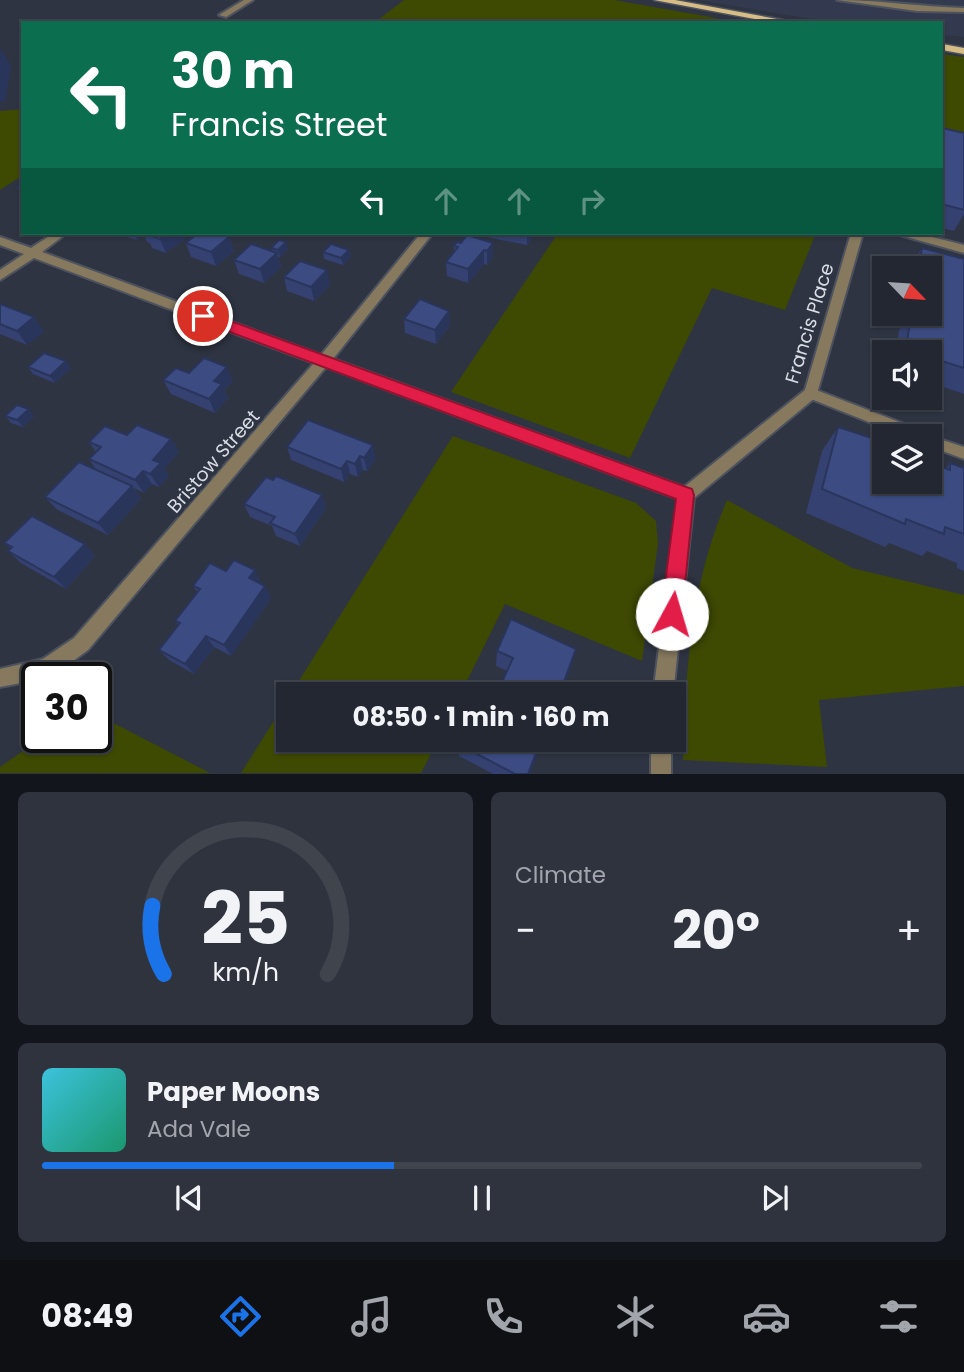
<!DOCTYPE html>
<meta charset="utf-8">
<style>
:root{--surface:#222732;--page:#2e333e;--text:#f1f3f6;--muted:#a2a5ac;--line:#3f444d;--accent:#1a73e8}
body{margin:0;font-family:Poppins,sans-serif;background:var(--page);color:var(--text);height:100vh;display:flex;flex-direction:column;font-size:26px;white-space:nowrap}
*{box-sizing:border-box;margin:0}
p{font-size:23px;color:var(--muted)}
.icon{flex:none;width:38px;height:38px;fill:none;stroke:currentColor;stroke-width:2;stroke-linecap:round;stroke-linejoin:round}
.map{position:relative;height:774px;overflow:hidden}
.sheet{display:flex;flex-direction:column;gap:18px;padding:18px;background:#13151c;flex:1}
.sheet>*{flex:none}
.top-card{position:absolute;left:21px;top:21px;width:922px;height:214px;border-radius:0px;box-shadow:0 2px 5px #0004,0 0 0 2px var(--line);background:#0b6e4f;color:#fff;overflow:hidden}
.needle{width:46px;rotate:115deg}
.buttons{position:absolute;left:872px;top:256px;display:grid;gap:14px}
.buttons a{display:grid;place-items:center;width:70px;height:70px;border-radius:0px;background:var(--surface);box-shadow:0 2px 5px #0004,0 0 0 2px var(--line);font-size:35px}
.speed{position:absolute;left:21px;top:662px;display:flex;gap:14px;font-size:35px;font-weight:700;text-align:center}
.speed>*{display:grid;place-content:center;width:91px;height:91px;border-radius:50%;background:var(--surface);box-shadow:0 2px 5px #0004,0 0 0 2px var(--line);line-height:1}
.speed .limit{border:4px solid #111;border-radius:10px;background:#fff;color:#111}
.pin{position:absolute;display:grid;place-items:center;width:60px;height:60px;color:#fff;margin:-30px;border:4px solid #fff;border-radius:50%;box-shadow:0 2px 7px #0007}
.me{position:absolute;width:77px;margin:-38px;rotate:6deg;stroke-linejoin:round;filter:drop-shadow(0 0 5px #0008)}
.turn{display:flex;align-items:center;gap:24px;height:147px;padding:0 35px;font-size:32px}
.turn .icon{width:91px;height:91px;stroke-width:2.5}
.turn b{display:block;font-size:49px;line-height:60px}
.lanes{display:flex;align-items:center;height:66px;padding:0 35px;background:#0003;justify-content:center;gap:35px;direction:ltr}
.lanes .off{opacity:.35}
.big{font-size:52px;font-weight:700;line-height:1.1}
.sheet .card{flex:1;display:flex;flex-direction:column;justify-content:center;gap:10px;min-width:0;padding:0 24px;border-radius:10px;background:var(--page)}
.sheet .dial{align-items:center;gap:0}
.dial svg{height:182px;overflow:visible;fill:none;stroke:var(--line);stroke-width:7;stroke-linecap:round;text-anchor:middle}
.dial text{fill:var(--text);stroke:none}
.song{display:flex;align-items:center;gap:21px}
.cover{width:84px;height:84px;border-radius:10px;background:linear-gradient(135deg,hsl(190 70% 55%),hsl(160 70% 35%))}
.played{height:7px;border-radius:4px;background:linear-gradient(90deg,var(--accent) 40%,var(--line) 40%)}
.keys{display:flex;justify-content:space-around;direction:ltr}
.heat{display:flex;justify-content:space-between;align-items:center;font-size:38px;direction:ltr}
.sheet .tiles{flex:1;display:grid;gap:18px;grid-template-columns:1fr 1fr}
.card:last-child{grid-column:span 2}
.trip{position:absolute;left:276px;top:682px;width:410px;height:70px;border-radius:0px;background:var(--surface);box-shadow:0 2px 5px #0004,0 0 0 2px var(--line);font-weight:700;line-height:70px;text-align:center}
.dock{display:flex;height:112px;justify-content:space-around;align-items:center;background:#0e1014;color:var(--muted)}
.dock .icon{width:49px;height:49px}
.dock .on{color:var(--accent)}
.dock b{font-size:32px;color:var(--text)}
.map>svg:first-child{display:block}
.built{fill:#333a4f}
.green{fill:#3e4902}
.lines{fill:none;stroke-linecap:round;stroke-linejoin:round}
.service-casing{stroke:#4d525f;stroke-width:4}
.minor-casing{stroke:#4d525f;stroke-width:4}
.primary-casing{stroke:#4d525f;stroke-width:3}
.service{fill:#86795e;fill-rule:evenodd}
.minor{fill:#86795e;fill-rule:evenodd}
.primary{fill:#d7bd85;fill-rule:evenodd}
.wall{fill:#344171}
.shaded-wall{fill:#2a355c}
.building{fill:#3c4c83;stroke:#2a355c;stroke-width:2}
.route{fill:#e11d48;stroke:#92132f;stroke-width:2}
.labels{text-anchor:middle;stroke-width:7;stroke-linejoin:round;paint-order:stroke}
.street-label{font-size:19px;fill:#d8dce5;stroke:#2e3442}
</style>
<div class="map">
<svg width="964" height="774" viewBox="0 0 964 774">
<rect width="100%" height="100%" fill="#2e3442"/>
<polygon class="built" points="698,0 964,0 964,37 942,35 942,23 836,23"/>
<g class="green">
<polygon points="404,0 614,0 744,23 374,23"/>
<polygon points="942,54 964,57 964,149 942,144"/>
<polygon points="23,109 23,175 0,190 0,111"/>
<polygon points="558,233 816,233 785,310 712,288 630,458 451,392"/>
<polygon points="453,436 636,503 656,521 658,543 642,661 505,604 460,695 290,695"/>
<path d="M727,500L852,568L964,595V686L819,700L827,767L683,760C686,669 690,586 727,500Z"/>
<polygon points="289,697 289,740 438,740 421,773 241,773"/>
<polygon points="96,714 210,773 0,773 0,767 43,737 96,737"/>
</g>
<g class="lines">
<g class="service-casing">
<g id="service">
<polygon points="244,0 253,0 226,17 219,15"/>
<path d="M837,0C880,0 922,7 964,8V12L917,11Z"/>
<polygon points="898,233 916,233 964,245 964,253 900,235"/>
<polygon points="811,388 925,432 927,435 964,447 964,459 929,446 929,436 904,436 806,397 804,393 806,389"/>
</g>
</g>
<g class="minor-casing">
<g id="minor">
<polygon points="54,233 67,233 42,252 321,355 421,233 433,233 333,359 684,487 805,390 851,233 863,233 816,397 694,498 673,695 653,695 678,499 326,367 88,650 54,675 37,677 37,680 0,687 0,669 43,659 74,638 314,363 34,258 0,280 0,270 24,254 0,245 0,237 31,248"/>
<rect x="651" y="740" width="20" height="34"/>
</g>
</g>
<g class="primary-casing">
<g id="primary">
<polygon points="654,0 675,0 799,23 776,23"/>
<polygon points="942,44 964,48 964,54 942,50"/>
</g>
</g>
<use href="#service" class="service"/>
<use href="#minor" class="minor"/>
<use href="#primary" class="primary"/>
</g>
<g class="wall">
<polygon points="942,128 964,133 964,214 954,231 942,228"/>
<polygon points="23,183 23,197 17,187"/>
<polygon points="111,233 192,233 166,253 152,248 150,243 147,242 144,235 137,240"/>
<polygon points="476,233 535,233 527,245 476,235"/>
<polygon points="229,237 234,251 216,266 191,257 186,243"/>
<polygon points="461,243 493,243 493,257 487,265 484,264 468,283 447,276 446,262 454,253 454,246"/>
<polygon points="271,248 288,249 280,257 278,257 281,267 264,283 239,274 234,260 272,252"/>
<polygon points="922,248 964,259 964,394 929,382 929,352 896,352 899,330 907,316 901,314 901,313 929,313 929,268 910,268"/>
<polygon points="349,250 351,257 343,265 324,259 323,252"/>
<polygon points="284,277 330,285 314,301 287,291"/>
<polygon points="0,304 34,317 44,332 27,345 0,334"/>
<polygon points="404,319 450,325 436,344 405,333"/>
<polygon points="28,367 71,368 55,383 33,374"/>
<polygon points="189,373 233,381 224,390 228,398 215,413 171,394 163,380"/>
<polygon points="5,416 34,416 23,427 11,423"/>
<polygon points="838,427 884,481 946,468 950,463 964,468 964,571 957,568 957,563 927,551 922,556 889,543 885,547 806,513 822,451"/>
<polygon points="127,435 171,439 179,452 164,469 169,476 159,487 152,484 144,493 134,488 141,499 108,535 56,509 45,497 96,470 89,459 96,452 89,442"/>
<polygon points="287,447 376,459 367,471 363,470 358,477 350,474 344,482 291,460"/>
<polygon points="273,480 322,495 326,508 300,546 276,536 272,526 250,517 244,504"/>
<polygon points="4,543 95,556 66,589 21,563 8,551 10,548"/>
<polygon points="226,571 261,582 260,584 265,586 271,598 231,656 214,647 194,674 169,660 159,650 178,625 175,621 197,592 193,586"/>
<polygon points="497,651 572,664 561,695 496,695 507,671 496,666"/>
<polygon points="458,744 530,774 493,774 459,756"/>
</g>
<g class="shaded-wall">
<polygon points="1,48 11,66 5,102 0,102 0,55"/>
<polygon points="134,233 143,233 144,235 137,240"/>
<polygon points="168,233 192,233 166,253 160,239"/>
<polygon points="527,233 535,233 527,245"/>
<polygon points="229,237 234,251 216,266 211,252"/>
<polygon points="286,242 288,249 280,257 278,250"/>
<polygon points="493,243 493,257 487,265 487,251"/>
<polygon points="349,250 351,257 343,265 341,258"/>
<polygon points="484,250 484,264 468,283 468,269"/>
<polygon points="277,253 281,267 264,283 260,269"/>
<polygon points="327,270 330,285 314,301 311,287"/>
<polygon points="449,311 450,325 436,344 435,330"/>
<polygon points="34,317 44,332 27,345 17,331"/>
<polygon points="66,361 71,368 55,383 50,376"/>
<polygon points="227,367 233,381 224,390 228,398 215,413 209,399 214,381"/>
<polygon points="29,409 34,416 23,427 17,420"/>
<polygon points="171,439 179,452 164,469 169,476 159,487 150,474 153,460"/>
<polygon points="373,445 376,459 367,471 364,458"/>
<polygon points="360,456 363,470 358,477 355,464"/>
<polygon points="347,461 350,474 344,482 341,469"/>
<polygon points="143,471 152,484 144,493 135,480"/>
<polygon points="132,486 141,499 108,535 98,523"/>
<polygon points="322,495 326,508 300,546 295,534"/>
<polygon points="85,544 95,556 66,589 54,577"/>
<polygon points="255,570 261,582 256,590 249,578"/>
<polygon points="265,586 271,598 231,656 224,645"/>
<polygon points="206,636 214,647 194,674 185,664"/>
<polygon points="576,649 572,664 561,695 559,695"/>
<polygon points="541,740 543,740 530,774 528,774"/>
</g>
<g class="building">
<polygon points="942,128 964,133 964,210 942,204"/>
<polygon points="23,183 23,189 17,187"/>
<polygon points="147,233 168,233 160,239 146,234"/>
<polygon points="198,233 216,233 229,237 211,252 186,243"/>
<polygon points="467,235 493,243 487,251 484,250 468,269 446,262 458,247 454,246 457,242 461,243"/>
<polygon points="279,240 286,242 278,250 271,248"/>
<polygon points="251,244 277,253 260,269 234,260"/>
<polygon points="331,244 349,250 341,258 323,252"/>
<polygon points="922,248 964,259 964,368 929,357 929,352 912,352 906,350 911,313 929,313 929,268 914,268 916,258 920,259"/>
<polygon points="300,261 327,270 311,287 284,277"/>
<polygon points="420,299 449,311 435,330 404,319"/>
<polygon points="0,304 34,317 17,331 0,324"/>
<polygon points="44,353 66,361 50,376 28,367"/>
<polygon points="204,358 227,367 214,381 222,384 209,399 163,380 176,368 189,373"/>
<polygon points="17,405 29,409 17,420 5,416"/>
<polygon points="308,420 373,445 364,458 360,456 355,464 347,461 341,469 287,447"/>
<polygon points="137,425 171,439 153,460 161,463 150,474 143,471 135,480 89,459 101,447 89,442 105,426 127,435"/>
<polygon points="838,427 884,442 884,481 929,481 929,462 950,470 950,463 964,468 964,534 945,527 944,534 906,519 905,524 822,489"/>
<polygon points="79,462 132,486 98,523 45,497"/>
<polygon points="276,476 322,495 295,534 270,523 275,517 244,504 266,477 273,480"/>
<polygon points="32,516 85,544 54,577 8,551 12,547 4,543"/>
<polygon points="234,560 255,570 249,578 265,586 224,645 206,636 185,664 159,650 180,623 175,621 200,589 193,586 210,563 226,571"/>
<polygon points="511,619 576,649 559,695 496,695 513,658 497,651"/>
<polygon points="460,740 541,740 528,774 515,774 458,744"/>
</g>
<polygon class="route" points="203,311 692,489 694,495 682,614 679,621 672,624 664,621 661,614 676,499 198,320 195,316"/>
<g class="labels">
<g class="street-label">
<text transform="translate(809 323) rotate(-73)" y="7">Francis Place</text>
<text transform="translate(213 461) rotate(-49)" y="7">Bristow Street</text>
</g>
</g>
</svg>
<div class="buttons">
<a><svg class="needle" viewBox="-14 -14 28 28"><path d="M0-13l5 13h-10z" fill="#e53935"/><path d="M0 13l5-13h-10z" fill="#a2a5ac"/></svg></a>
<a><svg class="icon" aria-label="sound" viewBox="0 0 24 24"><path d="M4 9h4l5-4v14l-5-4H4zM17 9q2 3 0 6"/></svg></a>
<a><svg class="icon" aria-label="layers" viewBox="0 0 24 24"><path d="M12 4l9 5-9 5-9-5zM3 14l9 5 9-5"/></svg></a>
</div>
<div class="speed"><div class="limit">30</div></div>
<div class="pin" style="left:203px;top:316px;background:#d93025"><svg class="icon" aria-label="arrive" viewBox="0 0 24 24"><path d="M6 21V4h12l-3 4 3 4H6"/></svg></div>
<svg class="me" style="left:672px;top:614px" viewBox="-20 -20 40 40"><circle r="19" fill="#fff"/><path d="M0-13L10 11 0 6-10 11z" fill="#e11d48"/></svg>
<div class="trip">08:50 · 1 min · 160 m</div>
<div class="top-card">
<div class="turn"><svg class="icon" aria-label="left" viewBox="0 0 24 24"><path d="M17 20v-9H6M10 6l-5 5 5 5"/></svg><div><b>30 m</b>Francis Street</div></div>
<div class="lanes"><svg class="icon" aria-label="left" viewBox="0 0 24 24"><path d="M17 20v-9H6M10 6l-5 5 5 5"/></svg><svg class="icon off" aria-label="ahead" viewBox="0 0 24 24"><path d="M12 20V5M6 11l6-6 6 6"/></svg><svg class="icon off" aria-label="ahead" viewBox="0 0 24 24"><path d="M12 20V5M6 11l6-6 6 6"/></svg><svg class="icon off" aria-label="right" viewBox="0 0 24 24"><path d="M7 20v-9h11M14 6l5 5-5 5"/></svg></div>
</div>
</div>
<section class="sheet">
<div class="tiles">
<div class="card dial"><svg viewBox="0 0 100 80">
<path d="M14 69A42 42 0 1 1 86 69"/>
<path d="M14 69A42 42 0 0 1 9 39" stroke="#1a73e8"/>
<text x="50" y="56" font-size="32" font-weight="700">25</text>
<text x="50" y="72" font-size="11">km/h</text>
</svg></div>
<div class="card"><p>Climate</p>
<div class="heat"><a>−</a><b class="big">20°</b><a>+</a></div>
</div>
<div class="card">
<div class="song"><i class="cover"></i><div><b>Paper Moons</b><p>Ada Vale</p></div></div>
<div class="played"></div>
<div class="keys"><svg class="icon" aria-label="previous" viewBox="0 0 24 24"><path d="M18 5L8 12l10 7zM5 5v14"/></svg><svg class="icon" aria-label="pause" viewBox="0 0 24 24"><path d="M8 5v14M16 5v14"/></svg><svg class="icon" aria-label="next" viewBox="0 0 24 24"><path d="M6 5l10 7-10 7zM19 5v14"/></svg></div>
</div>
</div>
</section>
<nav class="dock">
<b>08:49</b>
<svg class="icon on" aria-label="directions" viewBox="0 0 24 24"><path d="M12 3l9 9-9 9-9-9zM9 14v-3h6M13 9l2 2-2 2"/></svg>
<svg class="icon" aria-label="music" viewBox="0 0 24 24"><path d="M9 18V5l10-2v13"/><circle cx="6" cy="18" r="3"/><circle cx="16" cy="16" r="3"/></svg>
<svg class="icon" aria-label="phone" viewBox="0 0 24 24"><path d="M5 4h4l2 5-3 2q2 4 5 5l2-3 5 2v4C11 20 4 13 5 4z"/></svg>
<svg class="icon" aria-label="climate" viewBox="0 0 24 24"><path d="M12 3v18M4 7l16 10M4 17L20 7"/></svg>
<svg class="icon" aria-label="car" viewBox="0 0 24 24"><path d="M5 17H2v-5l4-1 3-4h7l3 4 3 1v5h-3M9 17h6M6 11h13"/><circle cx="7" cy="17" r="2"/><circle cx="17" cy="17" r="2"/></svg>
<svg class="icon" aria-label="filters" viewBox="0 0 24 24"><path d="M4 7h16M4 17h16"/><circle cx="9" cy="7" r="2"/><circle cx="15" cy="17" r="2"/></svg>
</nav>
